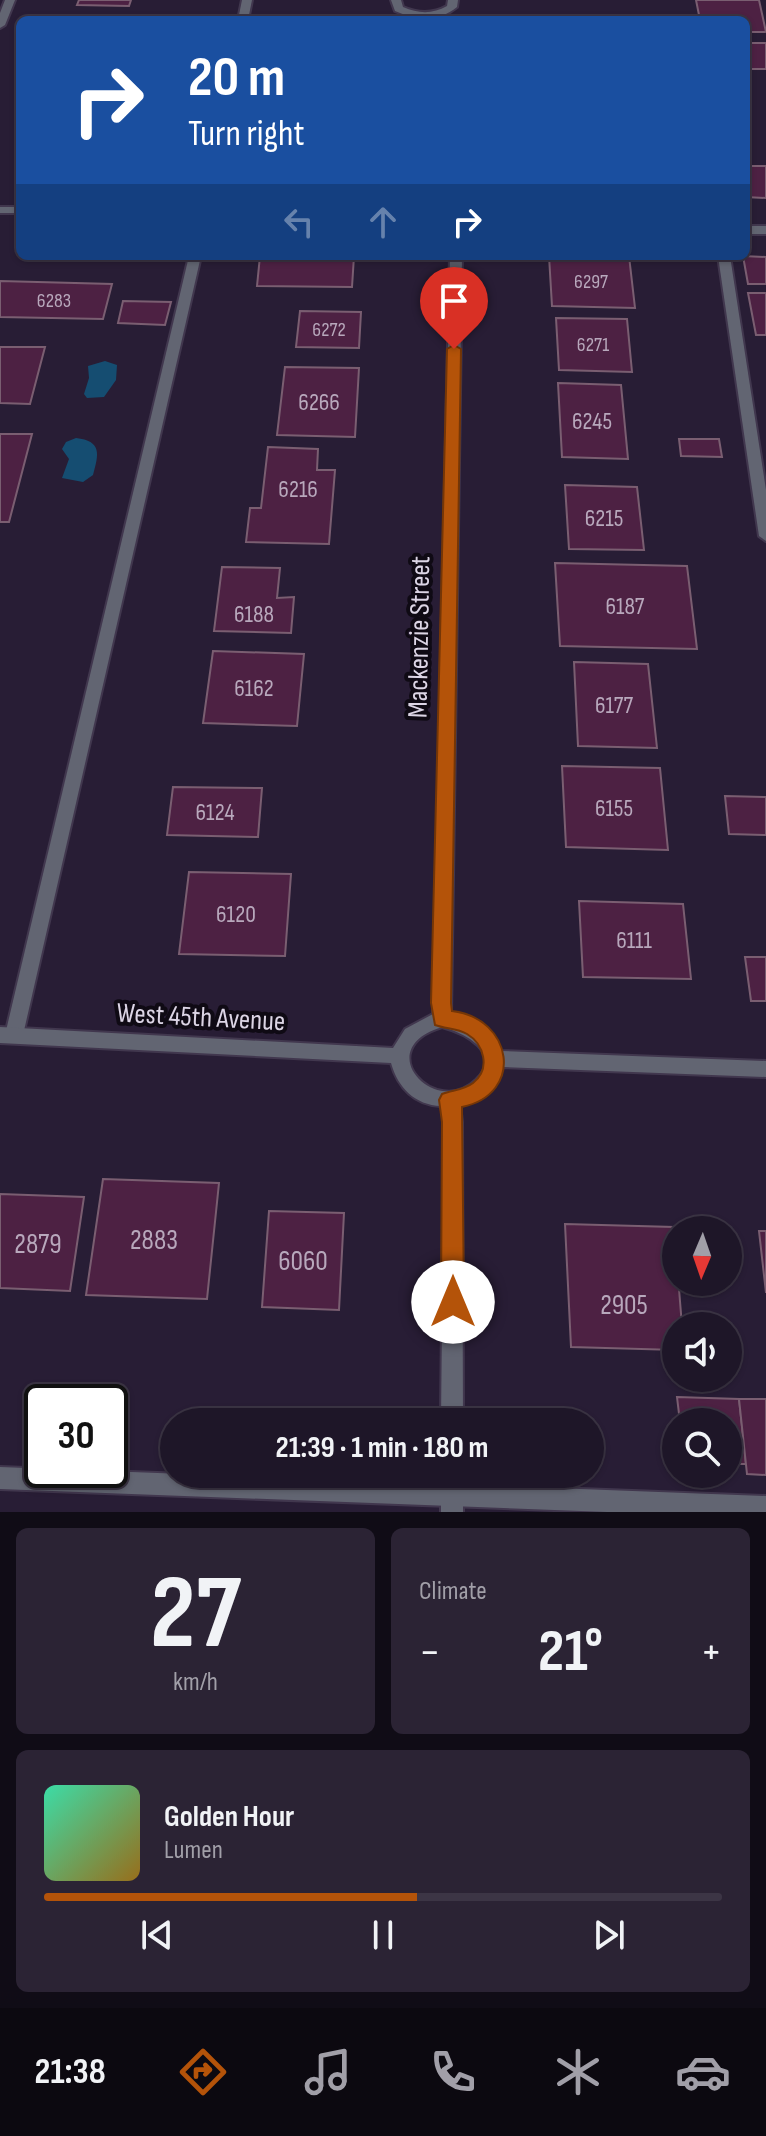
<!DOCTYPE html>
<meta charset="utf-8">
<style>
:root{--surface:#1e1628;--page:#2b2334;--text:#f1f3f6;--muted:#a19fa8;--line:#3c3545;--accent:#b45309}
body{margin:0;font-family:"Sofia Sans Condensed",sans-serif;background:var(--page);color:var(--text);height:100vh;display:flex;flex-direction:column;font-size:30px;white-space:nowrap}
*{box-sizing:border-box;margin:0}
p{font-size:26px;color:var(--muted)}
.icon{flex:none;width:44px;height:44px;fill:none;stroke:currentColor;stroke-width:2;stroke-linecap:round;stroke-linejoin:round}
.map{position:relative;height:1512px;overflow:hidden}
.panel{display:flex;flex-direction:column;gap:16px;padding:16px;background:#100c16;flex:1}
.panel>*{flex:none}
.banner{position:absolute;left:16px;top:16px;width:734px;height:244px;border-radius:12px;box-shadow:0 2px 6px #0004,0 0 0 2px var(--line);background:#1a4fa0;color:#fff;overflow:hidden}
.needle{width:52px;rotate:182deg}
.controls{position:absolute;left:662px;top:1216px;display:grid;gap:16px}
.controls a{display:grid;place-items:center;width:80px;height:80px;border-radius:50%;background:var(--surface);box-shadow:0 2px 6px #0004,0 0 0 2px var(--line);font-size:40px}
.speed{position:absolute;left:24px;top:1384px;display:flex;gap:16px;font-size:40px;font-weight:700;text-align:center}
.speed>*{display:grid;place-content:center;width:104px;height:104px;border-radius:50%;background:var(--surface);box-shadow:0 2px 6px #0004,0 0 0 2px var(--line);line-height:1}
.speed .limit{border:4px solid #111;border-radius:12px;background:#fff;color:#111}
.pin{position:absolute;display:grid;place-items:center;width:68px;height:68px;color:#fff;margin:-82px -34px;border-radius:50% 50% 50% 0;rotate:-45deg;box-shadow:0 0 8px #0007}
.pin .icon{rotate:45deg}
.me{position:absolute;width:88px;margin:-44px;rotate:0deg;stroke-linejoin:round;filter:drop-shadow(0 0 6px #0008)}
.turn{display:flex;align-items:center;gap:28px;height:168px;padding:0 40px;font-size:36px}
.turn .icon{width:104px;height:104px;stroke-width:2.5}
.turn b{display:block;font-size:56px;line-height:68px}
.lanes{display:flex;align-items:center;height:76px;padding:0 40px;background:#0003;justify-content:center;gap:40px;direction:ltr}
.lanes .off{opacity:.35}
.big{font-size:60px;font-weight:700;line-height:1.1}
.panel .card{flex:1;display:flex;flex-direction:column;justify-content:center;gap:12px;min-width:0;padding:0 28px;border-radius:12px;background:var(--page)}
.panel .dial{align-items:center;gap:0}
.dial b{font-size:104px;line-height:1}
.song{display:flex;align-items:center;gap:24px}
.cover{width:96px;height:96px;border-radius:12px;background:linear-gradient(135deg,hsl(160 70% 55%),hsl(40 70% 35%))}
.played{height:8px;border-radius:4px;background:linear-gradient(90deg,var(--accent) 55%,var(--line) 55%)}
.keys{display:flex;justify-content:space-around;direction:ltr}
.heat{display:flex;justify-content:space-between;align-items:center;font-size:44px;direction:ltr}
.panel .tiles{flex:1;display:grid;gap:16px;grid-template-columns:1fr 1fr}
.card:last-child{grid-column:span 2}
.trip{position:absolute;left:160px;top:1408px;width:444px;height:80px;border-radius:40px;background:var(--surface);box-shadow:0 2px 6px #0004,0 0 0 2px var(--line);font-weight:700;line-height:80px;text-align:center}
.tab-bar{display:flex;height:128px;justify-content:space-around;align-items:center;background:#0c0910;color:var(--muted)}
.tab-bar .icon{width:56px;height:56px}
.tab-bar .on{color:var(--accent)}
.tab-bar b{font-size:36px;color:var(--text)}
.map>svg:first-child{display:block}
.water{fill:#154d71}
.building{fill:#4d2143;stroke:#7a5e71;stroke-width:2}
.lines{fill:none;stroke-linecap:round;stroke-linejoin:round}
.service-casing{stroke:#41374e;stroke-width:4}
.minor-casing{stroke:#41374e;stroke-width:4}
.service{fill:#626572;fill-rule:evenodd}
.minor{fill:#626572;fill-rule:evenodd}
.route{fill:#b45309;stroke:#753606;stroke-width:2}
.labels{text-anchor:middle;stroke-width:8;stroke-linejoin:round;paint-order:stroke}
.far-number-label{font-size:20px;fill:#b8a8bc}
.number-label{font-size:24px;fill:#b8a8bc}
.street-label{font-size:28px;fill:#dcd5e5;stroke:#0f0a14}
.near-number-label{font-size:28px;fill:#b8a8bc}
</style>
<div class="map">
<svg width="766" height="1512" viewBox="0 0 766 1512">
<rect width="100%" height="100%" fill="#281d35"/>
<g class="water">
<polygon points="105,361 117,365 116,380 104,397 87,398 84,394 89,378 88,366"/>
<path d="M76,438C102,441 99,454 93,475L83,482L62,478L69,459L62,449L66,442Z"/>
</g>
<g class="building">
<polygon points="79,0 131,0 129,6 77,5"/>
<polygon points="696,0 759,0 766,32 746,32 746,20 700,20"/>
<polygon points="87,15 143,17 142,20 86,20"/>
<rect x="746" y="43" width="20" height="26"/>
<polygon points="746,166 766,166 766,198 746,197"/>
<polygon points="260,256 354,256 352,287 257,286"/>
<polygon points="549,256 629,256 635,308 552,306"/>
<polygon points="743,256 766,257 766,284 748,284"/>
<polygon points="0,281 112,284 103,319 0,317"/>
<polygon points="748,293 766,293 766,335 756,335"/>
<polygon points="123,301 171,302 165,325 118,323"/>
<polygon points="300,311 361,312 359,348 296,347"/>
<polygon points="556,318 627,319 632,372 559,370"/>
<polygon points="0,347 45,347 30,404 0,403"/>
<polygon points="285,367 359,368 355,437 277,435"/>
<polygon points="558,383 621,385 628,459 562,457"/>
<polygon points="0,434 32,434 9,522 0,522"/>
<polygon points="679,439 719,439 722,457 681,456"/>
<polygon points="268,447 318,449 317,470 335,470 329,544 246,542 250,508 261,508"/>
<polygon points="565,485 637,487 644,550 569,549"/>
<polygon points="555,563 687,566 697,649 560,646"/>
<polygon points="222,567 280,568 277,598 294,597 291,633 214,631"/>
<polygon points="213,651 304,654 297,726 203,723"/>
<polygon points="574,662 648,664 657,748 578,746"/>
<polygon points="562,766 660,768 668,850 566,847"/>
<polygon points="173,787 262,788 258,837 167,835"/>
<polygon points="725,796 766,797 766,835 729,834"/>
<polygon points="189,872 291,874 285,956 179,954"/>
<polygon points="579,901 683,904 691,979 583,977"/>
<polygon points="745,957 766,957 766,1001 751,1001"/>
<polygon points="103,1179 219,1183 207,1299 86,1295"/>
<polygon points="0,1194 84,1197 70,1291 0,1288"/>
<polygon points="269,1211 344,1213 339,1310 262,1307"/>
<polygon points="565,1224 674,1227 682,1326 676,1326 676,1350 571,1347"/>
<polygon points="759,1231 766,1231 766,1293"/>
<polygon points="677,1397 739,1399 746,1464 728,1464 728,1422 680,1422"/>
<polygon points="739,1399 766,1399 766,1475 747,1474"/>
</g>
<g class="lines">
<g class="service-casing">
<g id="service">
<polygon points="242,0 252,0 248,20 238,20"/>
<polygon points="189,256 201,256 23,1035 20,1040 14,1043 8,1040 5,1035"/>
<polygon points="718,256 730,256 766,490 766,541 759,536"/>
<polygon points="0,1467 766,1496 766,1512 607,1512 0,1489"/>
</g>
</g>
<g class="minor-casing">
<g id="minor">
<polygon points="5,0 15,0 5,25 0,28 0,13"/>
<path d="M391,0H401L403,7C419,14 433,14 447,6L448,0H458L457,7C439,22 416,20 395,11Z"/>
<rect x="0" y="207" width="20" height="6"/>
<rect x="746" y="226" width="20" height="8"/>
<path d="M450,256H462L451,1014C475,1020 491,1028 501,1051L766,1061V1077L503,1067C493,1093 485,1097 460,1106L462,1122L463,1422H441L444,1122L441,1106C415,1105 398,1088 391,1063L0,1043V1027L393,1048L405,1029L433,1014ZM442,1027C465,1033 504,1053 476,1080C436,1119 369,1049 442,1027Z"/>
<rect x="441" y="1474" width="22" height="38"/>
</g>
</g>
<use href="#service" class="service"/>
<use href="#minor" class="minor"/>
</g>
<path class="route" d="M454,345L461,349L451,1003L452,1011C513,1018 525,1094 462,1107L464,1302L461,1310L453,1313L444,1310L441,1302L442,1122L439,1100L442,1094C453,1090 464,1090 473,1083C491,1069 484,1044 467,1034C457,1028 446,1029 435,1025L431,1003L447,349Z"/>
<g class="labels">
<g class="far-number-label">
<text x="591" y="288">6297</text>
<text x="54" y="307">6283</text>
<text x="329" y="336">6272</text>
<text x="593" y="351">6271</text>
</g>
<g class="number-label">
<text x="319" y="410">6266</text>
<text x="592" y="429">6245</text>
<text x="298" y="497">6216</text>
<text x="604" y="526">6215</text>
<text x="625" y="614">6187</text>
<text x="254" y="622">6188</text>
<text x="254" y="696">6162</text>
<text x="614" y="713">6177</text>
<text x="614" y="816">6155</text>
<text x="215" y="820">6124</text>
<text x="236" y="922">6120</text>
<text x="634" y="948">6111</text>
</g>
<g class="street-label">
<text transform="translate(418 637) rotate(-89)" y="10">Mackenzie Street</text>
<text transform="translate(201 1016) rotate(3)" y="10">West 45th Avenue</text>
</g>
<g class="near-number-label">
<text x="154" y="1249">2883</text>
<text x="38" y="1253">2879</text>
<text x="303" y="1270">6060</text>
<text x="624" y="1314">2905</text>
</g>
</g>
</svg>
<div class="controls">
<a><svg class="needle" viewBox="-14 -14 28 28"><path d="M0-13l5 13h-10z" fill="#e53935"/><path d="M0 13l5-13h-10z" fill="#a19fa8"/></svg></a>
<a><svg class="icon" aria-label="sound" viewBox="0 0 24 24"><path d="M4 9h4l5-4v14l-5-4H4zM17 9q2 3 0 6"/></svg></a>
<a><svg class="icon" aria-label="search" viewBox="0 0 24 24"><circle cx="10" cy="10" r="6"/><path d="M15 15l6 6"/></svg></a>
</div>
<div class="speed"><div class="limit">30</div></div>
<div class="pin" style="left:454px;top:349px;background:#d93025"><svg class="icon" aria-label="arrive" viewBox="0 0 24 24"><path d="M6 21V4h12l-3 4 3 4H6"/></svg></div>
<svg class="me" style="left:453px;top:1302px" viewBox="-20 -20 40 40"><circle r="19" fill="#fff"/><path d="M0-13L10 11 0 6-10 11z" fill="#b45309"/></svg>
<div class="trip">21:39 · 1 min · 180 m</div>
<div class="banner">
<div class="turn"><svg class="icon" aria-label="right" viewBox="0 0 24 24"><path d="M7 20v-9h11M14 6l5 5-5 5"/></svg><div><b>20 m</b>Turn right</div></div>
<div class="lanes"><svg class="icon off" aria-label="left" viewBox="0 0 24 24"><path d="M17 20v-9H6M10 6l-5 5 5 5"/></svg><svg class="icon off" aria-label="ahead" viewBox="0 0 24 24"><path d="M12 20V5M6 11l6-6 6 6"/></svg><svg class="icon" aria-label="right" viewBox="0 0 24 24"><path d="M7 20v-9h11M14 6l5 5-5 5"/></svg></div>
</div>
</div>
<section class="panel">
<div class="tiles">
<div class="card dial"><b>27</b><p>km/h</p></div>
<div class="card"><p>Climate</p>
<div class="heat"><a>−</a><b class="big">21°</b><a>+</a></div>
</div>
<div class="card">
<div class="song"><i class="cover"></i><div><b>Golden Hour</b><p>Lumen</p></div></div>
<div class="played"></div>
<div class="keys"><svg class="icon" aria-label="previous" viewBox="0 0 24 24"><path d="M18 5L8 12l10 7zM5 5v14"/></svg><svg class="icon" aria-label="pause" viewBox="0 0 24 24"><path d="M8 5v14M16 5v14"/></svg><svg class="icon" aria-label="next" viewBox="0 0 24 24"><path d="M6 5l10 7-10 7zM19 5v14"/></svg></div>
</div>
</div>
</section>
<nav class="tab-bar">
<b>21:38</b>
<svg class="icon on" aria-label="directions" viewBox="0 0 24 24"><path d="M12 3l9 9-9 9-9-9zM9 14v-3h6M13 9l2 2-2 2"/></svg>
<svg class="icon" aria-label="music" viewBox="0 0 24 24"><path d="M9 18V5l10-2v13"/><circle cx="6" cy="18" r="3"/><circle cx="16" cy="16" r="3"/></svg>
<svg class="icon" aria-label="phone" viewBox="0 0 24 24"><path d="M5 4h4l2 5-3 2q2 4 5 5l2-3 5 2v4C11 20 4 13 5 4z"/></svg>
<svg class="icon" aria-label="climate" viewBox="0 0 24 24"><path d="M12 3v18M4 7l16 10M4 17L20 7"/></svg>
<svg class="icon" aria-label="car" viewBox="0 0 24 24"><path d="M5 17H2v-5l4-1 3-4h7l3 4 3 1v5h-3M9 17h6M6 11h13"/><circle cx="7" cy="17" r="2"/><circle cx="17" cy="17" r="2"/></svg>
</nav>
